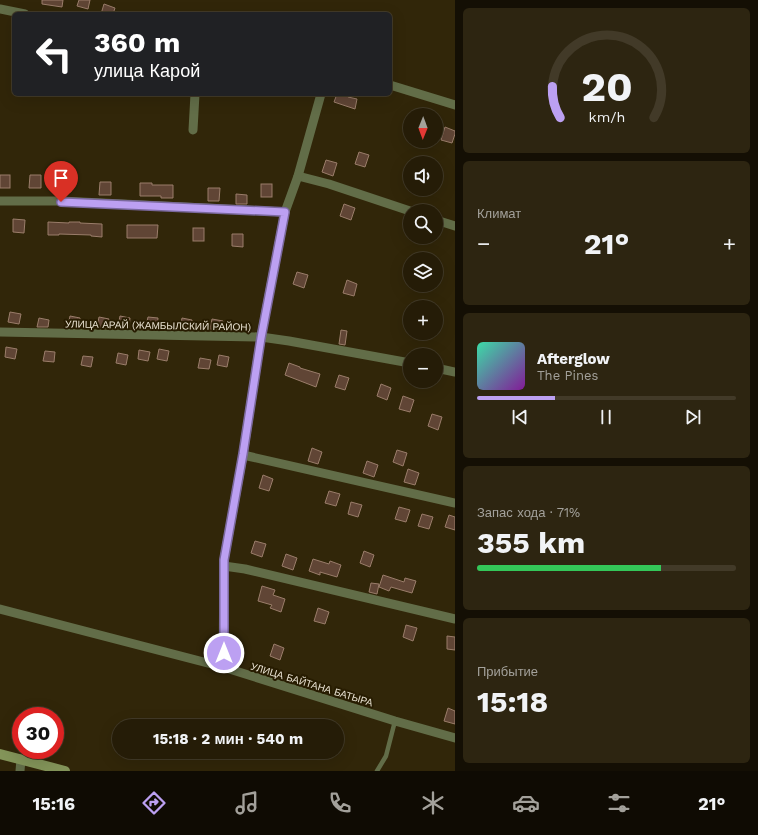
<!DOCTYPE html>
<html lang="ru">
<meta charset="utf-8">
<style>
:root{--surface:#251c07;--page:#2d2511;--text:#f1f3f6;--muted:#a3a19b;--line:#423a28;--accent:#bca0f2}
body{margin:0;font-family:"Work Sans",sans-serif;background:var(--page);color:var(--text);height:100vh;display:flex;flex-direction:column;font-size:15px;white-space:nowrap}
*{box-sizing:border-box;margin:0}
p{font-size:13px;color:var(--muted)}
.icon{flex:none;width:22px;height:22px;fill:none;stroke:currentColor;stroke-width:2;stroke-linecap:round;stroke-linejoin:round}
.map{position:relative;flex:1;overflow:hidden}
.drawer{display:flex;flex-direction:column;gap:8px;padding:8px;background:#140f04;width:303px}
.drawer>*{flex:none}
.banner{position:absolute;left:12px;top:12px;width:380px;height:84px;border-radius:6px;box-shadow:0 4px 16px #0002,0 0 0 1px var(--line);background:#202124;color:#fff;overflow:hidden}
.needle{width:26px;rotate:181deg}
.tools{position:absolute;left:403px;top:108px;display:grid;gap:8px}
.tools a{display:grid;place-items:center;width:40px;height:40px;border-radius:50%;background:var(--surface);box-shadow:0 4px 16px #0002,0 0 0 1px var(--line);font-size:20px}
.speed{position:absolute;left:12px;top:707px;display:flex;gap:8px;font-size:20px;font-weight:700;text-align:center}
.speed>*{display:grid;place-content:center;width:52px;height:52px;border-radius:50%;background:var(--surface);box-shadow:0 4px 16px #0002,0 0 0 1px var(--line);line-height:1}
.speed .limit{border:6px solid #d22;background:#fff;color:#111}
.pin{position:absolute;display:grid;place-items:center;width:34px;height:34px;color:#fff;margin:-41px -17px;border-radius:50% 50% 50% 0;rotate:-45deg;box-shadow:0 0 4px #0007}
.pin .icon{rotate:45deg}
.me{position:absolute;width:44px;margin:-22px;rotate:0deg;stroke-linejoin:round;filter:drop-shadow(0 0 3px #0008)}
.turn{display:flex;align-items:center;gap:14px;height:84px;padding:0 16px;font-size:18px}
.turn .icon{width:52px;height:52px;stroke-width:2.5}
.turn b{display:block;font-size:28px;line-height:34px}
.big{font-size:30px;font-weight:700;line-height:1.1}
.drawer .widget{flex:1;display:flex;flex-direction:column;justify-content:center;gap:6px;min-width:0;padding:0 14px;border-radius:6px;background:var(--page)}
.drawer .dial{align-items:center;gap:0}
.dial svg{height:104px;overflow:visible;fill:none;stroke:var(--line);stroke-width:7;stroke-linecap:round;text-anchor:middle}
.dial text{fill:var(--text);stroke:none}
.song{display:flex;align-items:center;gap:12px}
.cover{width:48px;height:48px;border-radius:6px;background:linear-gradient(135deg,hsl(160 70% 55%),hsl(290 70% 35%))}
.played{height:4px;border-radius:2px;background:linear-gradient(90deg,var(--accent) 30%,var(--line) 30%)}
.keys{display:flex;justify-content:space-around;direction:ltr}
.heat{display:flex;justify-content:space-between;align-items:center;font-size:22px;direction:ltr}
.charge{height:6px;border-radius:3px;background:linear-gradient(90deg,#34c759 71%,var(--line) 0)}
.trip{position:absolute;left:112px;top:719px;width:232px;height:40px;border-radius:20px;background:var(--surface);box-shadow:0 4px 16px #0002,0 0 0 1px var(--line);font-weight:700;line-height:40px;text-align:center}
.menu{display:flex;height:64px;justify-content:space-around;align-items:center;background:#0f0b03;color:var(--muted)}
.menu .icon{width:28px;height:28px}
.menu .active{color:var(--accent)}
.menu b{font-size:18px;color:var(--text)}
main{display:flex;flex:1;min-height:0}
.map>svg:first-child{display:block}
.building{fill:#604535;stroke:#9a7d6a}
.lines{fill:none;stroke-linecap:round;stroke-linejoin:round}
.lane{stroke:#626d48;stroke-width:4.5}
.street{stroke:#626d48;stroke-width:9}
.secondary{stroke:#839459;stroke-width:10}
.route-casing{stroke:#7a689d;stroke-width:10}
.route{stroke:#bca0f2;stroke-width:7}
.labels{text-anchor:middle;stroke-width:4;stroke-linejoin:round;paint-order:stroke}
.street-label{font-size:10px;fill:#e9e2d2;stroke:#271c01}
</style>
<main>
<div class="map">
<svg width="455" height="771" viewBox="0 0 455 771">
<rect width="100%" height="100%" fill="#312609"/>
<g class="building">
<polygon points="42,0 63,0 62,7 42,4"/>
<polygon points="79,0 90,0 88,9 77,6"/>
<polygon points="104,4 115,8 113,14 101,14"/>
<polygon points="337,94 349,94 348,97 357,99 355,109 334,102"/>
<polygon points="445,127 455,131 455,134 452,143 441,140"/>
<polygon points="359,152 369,155 365,167 355,164"/>
<polygon points="326,160 337,163 333,176 322,172"/>
<rect x="0" y="175" width="10" height="13"/>
<polygon points="30,175 41,175 41,188 29,188"/>
<polygon points="60,179 71,179 71,192 60,191"/>
<polygon points="100,182 111,182 111,195 99,195"/>
<polygon points="140,183 152,183 152,185 173,185 173,198 161,198 161,196 140,196"/>
<rect x="261" y="184" width="11" height="13"/>
<polygon points="208,188 220,188 219,201 208,201"/>
<polygon points="236,194 247,195 247,204 236,204"/>
<polygon points="344,204 355,208 351,220 340,216"/>
<polygon points="13,219 25,220 24,233 13,232"/>
<polygon points="48,222 69,223 69,222 80,222 80,223 102,224 102,237 91,236 91,235 59,234 59,235 48,235"/>
<polygon points="127,225 158,225 157,238 127,238"/>
<rect x="193" y="228" width="11" height="13"/>
<polygon points="232,234 243,234 243,247 232,246"/>
<polygon points="297,272 308,275 304,288 293,284"/>
<polygon points="347,280 357,284 354,296 343,293"/>
<polygon points="10,312 21,314 19,324 8,322"/>
<polygon points="70,316 80,318 79,328 68,326"/>
<polygon points="120,316 130,318 129,328 118,326"/>
<polygon points="99,317 109,319 108,328 97,327"/>
<polygon points="148,317 158,318 157,328 146,326"/>
<polygon points="39,318 49,320 48,327 37,327"/>
<polygon points="182,318 192,320 191,330 180,328"/>
<polygon points="212,319 223,321 221,330 210,329"/>
<polygon points="341,330 347,331 345,345 339,344"/>
<polygon points="6,347 17,349 15,359 5,357"/>
<polygon points="159,349 169,351 167,361 157,359"/>
<polygon points="139,350 150,352 148,361 138,359"/>
<polygon points="45,351 55,352 54,362 43,361"/>
<polygon points="118,353 128,355 126,365 116,363"/>
<polygon points="219,355 229,357 227,367 217,365"/>
<polygon points="83,356 93,357 91,367 81,365"/>
<polygon points="200,358 211,360 209,369 198,368"/>
<polygon points="289,363 300,367 300,368 320,374 316,387 285,375"/>
<polygon points="339,375 349,378 345,390 335,387"/>
<polygon points="381,384 391,388 387,400 377,396"/>
<polygon points="403,396 414,400 410,412 399,409"/>
<polygon points="432,414 442,417 438,430 428,426"/>
<polygon points="312,448 322,452 318,464 308,461"/>
<polygon points="397,450 407,453 403,466 393,462"/>
<polygon points="367,461 378,465 374,477 363,473"/>
<polygon points="408,469 419,473 415,485 404,482"/>
<polygon points="263,475 273,479 269,491 259,488"/>
<polygon points="329,491 340,494 336,506 325,503"/>
<polygon points="351,502 362,505 358,517 348,514"/>
<polygon points="399,507 410,510 406,522 395,519"/>
<polygon points="422,514 433,517 429,529 418,526"/>
<polygon points="449,515 455,517 455,530 445,527"/>
<polygon points="255,541 266,544 262,557 251,553"/>
<polygon points="364,551 374,555 370,567 360,563"/>
<polygon points="286,554 297,558 293,570 282,566"/>
<polygon points="313,559 329,564 330,561 341,565 337,577 320,572 320,575 309,571"/>
<polygon points="383,575 404,582 405,578 416,581 412,593 391,587 389,591 379,587"/>
<polygon points="371,583 379,584 377,594 369,592"/>
<polygon points="262,586 275,590 273,595 285,599 281,612 270,608 272,605 258,601"/>
<polygon points="318,608 329,612 325,624 314,621"/>
<polygon points="406,625 417,628 413,641 403,637"/>
<polygon points="447,636 455,637 455,650 447,649"/>
<polygon points="274,644 284,648 280,660 270,656"/>
<polygon points="448,708 455,711 455,724 444,721"/>
</g>
<g class="lines">
<polyline class="lane" points="377,771 386,756 395,721"/>
<g class="street">
<polyline points="0,9 25,14"/>
<polyline points="390,85 455,105"/>
<polyline points="193,130 195,94"/>
<polyline points="298,176 329,184 410,211"/>
<polyline points="0,201 61,201 285,212"/>
<polyline points="436,220 455,226"/>
<polyline points="0,332 261,337 289,341 410,363"/>
<polyline points="436,368 455,372"/>
<polyline points="243,455 455,503"/>
<polyline points="224,566 245,569 455,619"/>
<polyline points="0,609 223,667 395,721 455,738"/>
<polyline points="223,667 224,560 243,455 261,337 285,212 298,176 321,94"/>
<polyline points="20,771 21,759"/>
</g>
<polyline class="secondary" points="0,754 65,771"/>
</g>
<g class="lines">
<g class="route-casing">
<polyline id="route" points="61,202 285,212 261,338 243,454 224,560 224,653"/>
</g>
<use href="#route" class="route"/>
</g>
<g class="labels">
<g class="street-label">
<text transform="translate(158 325) rotate(1)" y="4">УЛИЦА АРАЙ (ЖАМБЫЛСКИЙ РАЙОН)</text>
<text transform="translate(312 684) rotate(17)" y="4">УЛИЦА БАЙТАНА БАТЫРА</text>
</g>
</g>
</svg>
<div class="tools">
<a><svg class="needle" viewBox="-14 -14 28 28"><path d="M0-13l5 13h-10z" fill="#e53935"/><path d="M0 13l5-13h-10z" fill="#a3a19b"/></svg></a>
<a><svg class="icon" aria-label="sound" viewBox="0 0 24 24"><path d="M4 9h4l5-4v14l-5-4H4zM17 9q2 3 0 6"/></svg></a>
<a><svg class="icon" aria-label="search" viewBox="0 0 24 24"><circle cx="10" cy="10" r="6"/><path d="M15 15l6 6"/></svg></a>
<a><svg class="icon" aria-label="layers" viewBox="0 0 24 24"><path d="M12 4l9 5-9 5-9-5zM3 14l9 5 9-5"/></svg></a>
<a>+</a>
<a>−</a>
</div>
<div class="speed"><div class="limit">30</div></div>
<div class="pin" style="left:61px;top:202px;background:#d93025"><svg class="icon" aria-label="arrive" viewBox="0 0 24 24"><path d="M6 21V4h12l-3 4 3 4H6"/></svg></div>
<svg class="me" style="left:224px;top:653px" viewBox="-20 -20 40 40"><circle r="17" fill="#bca0f2" stroke="#fff" stroke-width="3"/><path d="M0-11L8 9 0 5-8 9z" fill="#fff"/></svg>
<div class="trip">15:18 · 2 мин · 540 m</div>
<div class="banner">
<div class="turn"><svg class="icon" aria-label="left" viewBox="0 0 24 24"><path d="M17 20v-9H6M10 6l-5 5 5 5"/></svg><div><b>360 m</b>улица Карой</div></div>
</div>
</div>
<section class="drawer">
<div class="widget dial"><svg viewBox="0 0 100 80">
<path d="M14 69A42 42 0 1 1 86 69"/>
<path d="M14 69A42 42 0 0 1 8 45" stroke="#bca0f2"/>
<text x="50" y="56" font-size="32" font-weight="700">20</text>
<text x="50" y="72" font-size="11">km/h</text>
</svg></div>
<div class="widget"><p>Климат</p>
<div class="heat"><a>−</a><b class="big">21°</b><a>+</a></div>
</div>
<div class="widget">
<div class="song"><i class="cover"></i><div><b>Afterglow</b><p>The Pines</p></div></div>
<div class="played"></div>
<div class="keys"><svg class="icon" aria-label="previous" viewBox="0 0 24 24"><path d="M18 5L8 12l10 7zM5 5v14"/></svg><svg class="icon" aria-label="pause" viewBox="0 0 24 24"><path d="M8 5v14M16 5v14"/></svg><svg class="icon" aria-label="next" viewBox="0 0 24 24"><path d="M6 5l10 7-10 7zM19 5v14"/></svg></div>
</div>
<div class="widget"><p>Запас хода · 71%</p><b class="big">355 km</b><div class="charge"></div></div>
<div class="widget"><p>Прибытие</p><b class="big">15:18</b></div>
</section>
</main>
<nav class="menu">
<b>15:16</b>
<svg class="icon active" aria-label="directions" viewBox="0 0 24 24"><path d="M12 3l9 9-9 9-9-9zM9 14v-3h6M13 9l2 2-2 2"/></svg>
<svg class="icon" aria-label="music" viewBox="0 0 24 24"><path d="M9 18V5l10-2v13"/><circle cx="6" cy="18" r="3"/><circle cx="16" cy="16" r="3"/></svg>
<svg class="icon" aria-label="phone" viewBox="0 0 24 24"><path d="M5 4h4l2 5-3 2q2 4 5 5l2-3 5 2v4C11 20 4 13 5 4z"/></svg>
<svg class="icon" aria-label="climate" viewBox="0 0 24 24"><path d="M12 3v18M4 7l16 10M4 17L20 7"/></svg>
<svg class="icon" aria-label="car" viewBox="0 0 24 24"><path d="M5 17H2v-5l4-1 3-4h7l3 4 3 1v5h-3M9 17h6M6 11h13"/><circle cx="7" cy="17" r="2"/><circle cx="17" cy="17" r="2"/></svg>
<svg class="icon" aria-label="filters" viewBox="0 0 24 24"><path d="M4 7h16M4 17h16"/><circle cx="9" cy="7" r="2"/><circle cx="15" cy="17" r="2"/></svg>
<b>21°</b>
</nav>
